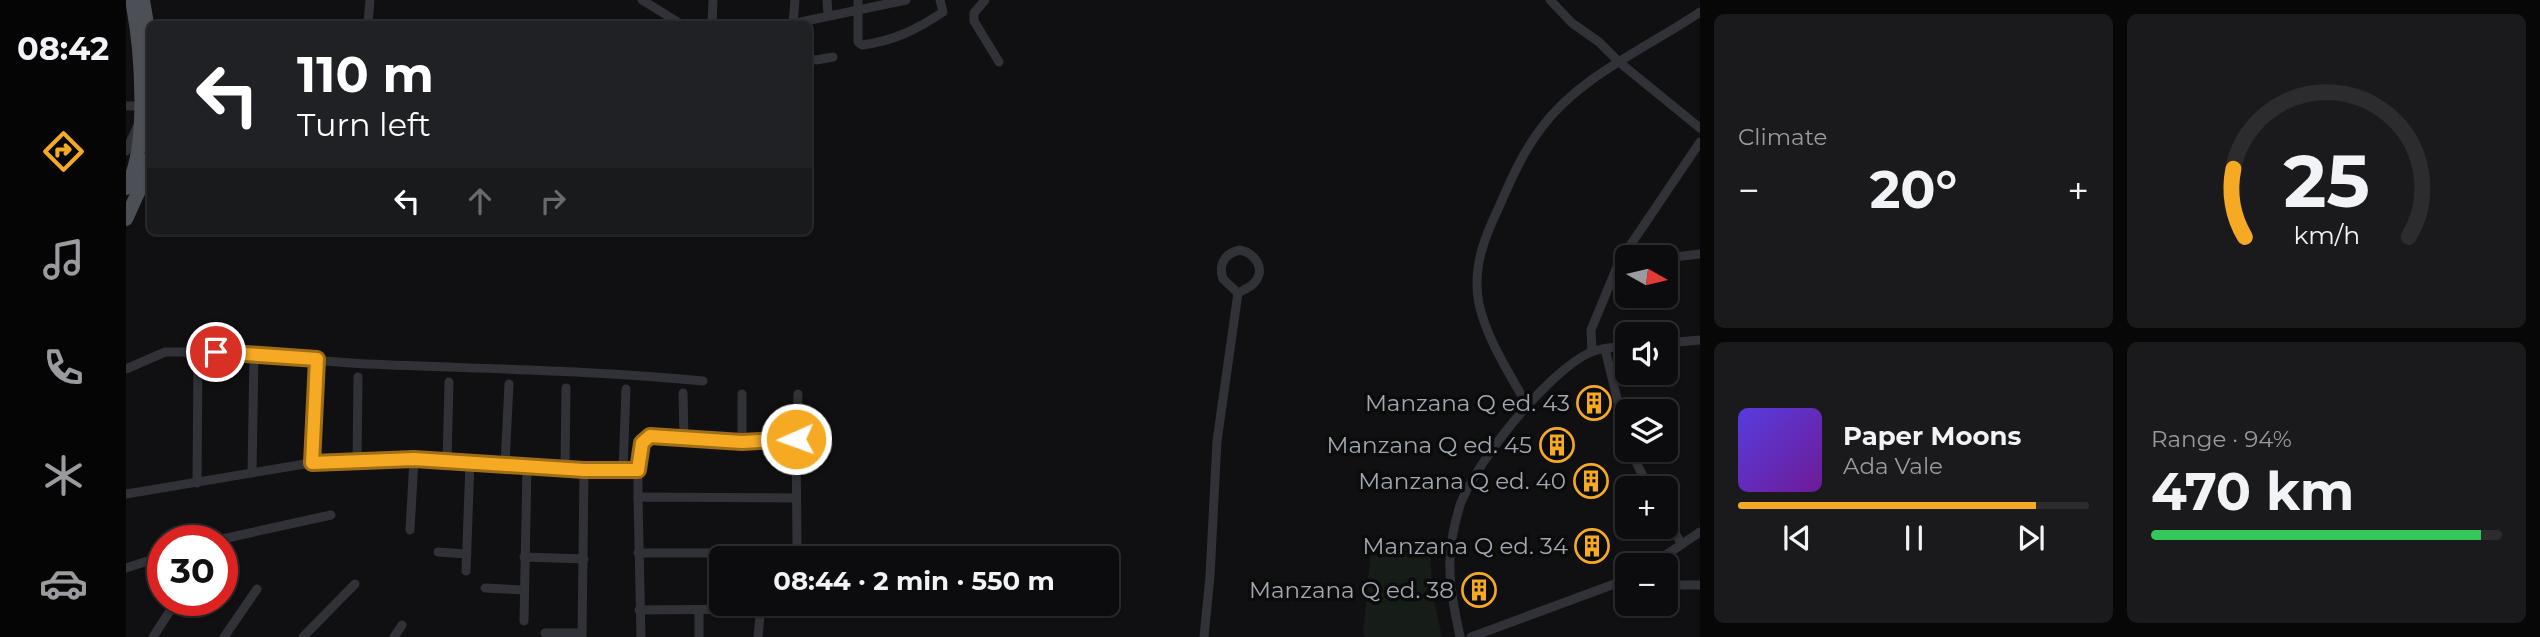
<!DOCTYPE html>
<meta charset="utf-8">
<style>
:root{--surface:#0c0c0e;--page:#1a1a1c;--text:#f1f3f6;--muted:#9a9b9e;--line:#2c2c2e;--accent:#f6aa24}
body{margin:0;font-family:Montserrat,sans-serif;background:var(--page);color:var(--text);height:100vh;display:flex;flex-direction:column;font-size:26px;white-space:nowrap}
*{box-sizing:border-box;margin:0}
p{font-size:23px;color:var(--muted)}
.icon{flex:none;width:38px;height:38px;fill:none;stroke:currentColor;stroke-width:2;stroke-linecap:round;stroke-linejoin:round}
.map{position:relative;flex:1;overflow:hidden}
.drawer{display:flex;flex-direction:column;gap:14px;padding:14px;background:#070708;width:840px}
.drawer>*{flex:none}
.banner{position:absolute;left:21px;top:21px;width:665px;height:214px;border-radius:10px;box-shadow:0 2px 5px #0004,0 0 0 2px var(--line);background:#202124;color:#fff;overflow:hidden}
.needle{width:46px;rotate:98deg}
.fabs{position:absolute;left:1489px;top:245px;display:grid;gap:14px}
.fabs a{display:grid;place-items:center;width:63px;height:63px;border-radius:10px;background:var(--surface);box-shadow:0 2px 5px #0004,0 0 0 2px var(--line);font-size:35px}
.speed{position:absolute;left:21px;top:525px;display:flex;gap:14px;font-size:35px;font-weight:700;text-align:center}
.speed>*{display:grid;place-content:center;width:91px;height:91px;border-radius:50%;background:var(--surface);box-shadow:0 2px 5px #0004,0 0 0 2px var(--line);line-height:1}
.speed .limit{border:10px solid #d22;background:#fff;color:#111}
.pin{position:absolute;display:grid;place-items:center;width:60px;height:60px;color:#fff;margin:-30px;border:4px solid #fff;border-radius:50%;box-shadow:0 2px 7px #0007}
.me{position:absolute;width:77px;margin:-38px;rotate:268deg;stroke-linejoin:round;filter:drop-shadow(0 0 5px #0008)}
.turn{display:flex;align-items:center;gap:24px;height:147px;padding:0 35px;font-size:32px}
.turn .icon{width:91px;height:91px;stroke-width:2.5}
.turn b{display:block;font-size:49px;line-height:60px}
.lanes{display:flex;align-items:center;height:66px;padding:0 35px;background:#0003;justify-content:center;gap:35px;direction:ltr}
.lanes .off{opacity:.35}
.big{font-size:52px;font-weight:700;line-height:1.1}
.drawer .tile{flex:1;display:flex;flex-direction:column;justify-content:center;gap:10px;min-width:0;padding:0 24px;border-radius:10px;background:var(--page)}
.drawer .dial{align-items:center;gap:0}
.dial svg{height:182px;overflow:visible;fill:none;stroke:var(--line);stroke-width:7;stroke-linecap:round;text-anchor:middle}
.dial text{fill:var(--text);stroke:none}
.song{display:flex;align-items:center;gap:21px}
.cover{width:84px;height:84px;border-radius:10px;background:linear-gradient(135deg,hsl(250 70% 55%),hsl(280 70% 35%))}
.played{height:7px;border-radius:4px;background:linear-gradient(90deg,var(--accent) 85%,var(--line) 85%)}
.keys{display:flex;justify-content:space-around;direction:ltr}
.heat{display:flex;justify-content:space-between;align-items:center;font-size:38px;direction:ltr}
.charge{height:10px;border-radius:5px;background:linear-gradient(90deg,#34c759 94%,var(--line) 0)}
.drawer .tiles{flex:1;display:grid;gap:14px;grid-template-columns:repeat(2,1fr)}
.trip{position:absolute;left:583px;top:546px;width:410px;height:70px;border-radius:10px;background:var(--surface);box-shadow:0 2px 5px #0004,0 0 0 2px var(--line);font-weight:700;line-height:70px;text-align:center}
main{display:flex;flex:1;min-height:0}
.tab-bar{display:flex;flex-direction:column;width:126px;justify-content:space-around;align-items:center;background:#050506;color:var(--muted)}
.tab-bar .icon{width:49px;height:49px}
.tab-bar .selected{color:var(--accent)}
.tab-bar b{font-size:32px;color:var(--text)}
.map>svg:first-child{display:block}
.green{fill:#161c17}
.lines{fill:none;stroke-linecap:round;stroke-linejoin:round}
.minor{stroke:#313237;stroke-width:9}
.primary{stroke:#4d4f56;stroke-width:14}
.route-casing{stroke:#a06e17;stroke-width:18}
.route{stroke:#f6aa24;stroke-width:12}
.labels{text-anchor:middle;stroke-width:7;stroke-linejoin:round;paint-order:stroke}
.poi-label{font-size:23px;fill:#a1a7b3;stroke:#0b0b0c;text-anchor:end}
</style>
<main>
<nav class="tab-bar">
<b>08:42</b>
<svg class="icon selected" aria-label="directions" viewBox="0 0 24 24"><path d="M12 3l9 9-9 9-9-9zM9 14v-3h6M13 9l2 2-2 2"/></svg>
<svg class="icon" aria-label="music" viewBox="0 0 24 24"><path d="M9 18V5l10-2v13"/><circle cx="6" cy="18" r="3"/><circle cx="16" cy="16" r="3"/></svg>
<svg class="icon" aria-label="phone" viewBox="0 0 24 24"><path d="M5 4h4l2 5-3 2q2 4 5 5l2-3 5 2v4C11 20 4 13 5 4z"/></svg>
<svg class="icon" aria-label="climate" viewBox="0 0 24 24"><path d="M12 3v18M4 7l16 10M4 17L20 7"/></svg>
<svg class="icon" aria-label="car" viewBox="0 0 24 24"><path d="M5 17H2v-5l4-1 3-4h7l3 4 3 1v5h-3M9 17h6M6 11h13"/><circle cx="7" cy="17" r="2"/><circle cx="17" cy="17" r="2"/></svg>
</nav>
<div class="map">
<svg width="1574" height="637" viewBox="0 0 1574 637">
<rect width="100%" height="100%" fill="#101012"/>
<polygon class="green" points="1246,541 1304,546 1306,590 1316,637 1239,637 1237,633"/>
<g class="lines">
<g class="minor">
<polyline points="516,0 555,24"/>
<polyline points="701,0 702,15"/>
<path d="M732,0V42L736,45C767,41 790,30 817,12L814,0"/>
<polyline points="859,0 848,13 848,21 873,62"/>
<polyline points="1424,0 1446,23 1473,42 1493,62 1574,128"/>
<polyline points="242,24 244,0"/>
<polyline points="555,24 587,24"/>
<polyline points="586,24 587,0"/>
<polyline points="665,24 780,0"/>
<polyline points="667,24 669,0"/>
<polyline points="682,58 690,60 707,57"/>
<polyline points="0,106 24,106"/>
<polyline points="0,151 11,127"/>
<path d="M1114,250C1130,253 1141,271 1127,284C1123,288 1117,290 1112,293L1097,279C1092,264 1099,253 1114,250Z"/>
<polyline points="1540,258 1574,254"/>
<polyline points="1540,343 1574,340"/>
<polyline points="1479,349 1502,444"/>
<polyline points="1466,351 1465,330 1493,262 1574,142"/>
<polyline points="0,369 39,352 72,352"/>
<polyline points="557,393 558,439"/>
<path d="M1401,405C1384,374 1361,340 1353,304C1346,269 1358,238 1373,207C1385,179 1397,152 1416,127C1455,75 1521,48 1574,12"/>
<polyline points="670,439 672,394"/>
<polyline points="616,442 616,394"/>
<polyline points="1504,450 1523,488"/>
<polyline points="321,461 323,382"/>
<polyline points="231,462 232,377"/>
<polyline points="185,463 191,359"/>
<polyline points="379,464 383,384"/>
<polyline points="439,467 440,388"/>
<polyline points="497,470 500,389"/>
<polyline points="126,473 128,353"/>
<path d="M71,483L72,352C129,353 185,361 242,364C354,369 466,370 577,381"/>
<polyline points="0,494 185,463 288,459 458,470 512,470 516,443 524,437 616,442 670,439 671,543"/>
<polyline points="512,497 512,470"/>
<polyline points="1540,518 1555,543"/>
<polyline points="284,530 288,459"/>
<polyline points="87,541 205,515"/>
<polyline points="312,552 341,554"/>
<polyline points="512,553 635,553"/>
<polyline points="398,557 458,559"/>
<polyline points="1525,565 1574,532"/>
<polyline points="0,568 37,556"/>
<polyline points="340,571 344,462"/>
<polyline points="1540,585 1574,585"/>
<polyline points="359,588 398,590"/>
<polyline points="513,610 626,609 631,611 634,616 632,637"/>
<polyline points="573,610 573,637"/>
<polyline points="398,621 401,466"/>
<polyline points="419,633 456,633"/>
<polyline points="27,637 51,600"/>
<polyline points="98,637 131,589"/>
<polyline points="177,637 229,584"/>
<polyline points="268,637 276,625"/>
<polyline points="456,637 458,470"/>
<polyline points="515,637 512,497 670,498"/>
<polyline points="1078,637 1084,576 1091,441 1112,293"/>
<path d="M1334,637C1328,607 1321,578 1325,547C1326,533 1330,519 1334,505C1350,462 1422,371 1465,352C1475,348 1490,347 1502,346"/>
<polyline points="1345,637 1502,579"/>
</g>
<g class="primary">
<polyline points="17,0 24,42"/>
<path d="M0,188C24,148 15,46 6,0"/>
<polyline points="0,219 20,175 24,158"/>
</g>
</g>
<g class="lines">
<g class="route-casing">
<polyline id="route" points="90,352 191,359 186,463 288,459 458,470 512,470 516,443 524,436 616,442 670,439"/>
</g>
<use href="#route" class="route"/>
</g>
<defs>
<g id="building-ring" transform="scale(1.75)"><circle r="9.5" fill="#0b0b0c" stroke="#f6aa24" stroke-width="1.5"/><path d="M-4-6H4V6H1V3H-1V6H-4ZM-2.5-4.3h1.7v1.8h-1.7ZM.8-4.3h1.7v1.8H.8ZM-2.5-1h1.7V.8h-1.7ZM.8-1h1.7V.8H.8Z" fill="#f6aa24"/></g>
</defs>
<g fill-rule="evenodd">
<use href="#building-ring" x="1468" y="403"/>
<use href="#building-ring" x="1431" y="445"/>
<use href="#building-ring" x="1465" y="481"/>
<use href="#building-ring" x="1466" y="546"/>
<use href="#building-ring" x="1353" y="590"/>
</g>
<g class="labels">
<g class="poi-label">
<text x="1444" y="411">Manzana Q ed. 43</text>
<text x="1406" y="453">Manzana Q ed. 45</text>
<text x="1440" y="489">Manzana Q ed. 40</text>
<text x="1442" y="554">Manzana Q ed. 34</text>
<text x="1328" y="598">Manzana Q ed. 38</text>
</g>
</g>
</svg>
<div class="fabs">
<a><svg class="needle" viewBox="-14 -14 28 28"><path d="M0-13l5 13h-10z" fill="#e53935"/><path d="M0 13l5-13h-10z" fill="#9a9b9e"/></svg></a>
<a><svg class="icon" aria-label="sound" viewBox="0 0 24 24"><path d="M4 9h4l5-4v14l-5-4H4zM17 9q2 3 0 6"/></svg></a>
<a><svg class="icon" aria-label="layers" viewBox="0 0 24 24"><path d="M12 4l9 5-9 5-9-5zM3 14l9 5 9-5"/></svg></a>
<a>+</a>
<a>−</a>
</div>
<div class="speed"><div class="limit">30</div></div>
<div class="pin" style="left:90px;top:352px;background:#d93025"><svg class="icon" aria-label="arrive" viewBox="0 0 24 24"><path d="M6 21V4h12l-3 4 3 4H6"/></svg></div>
<svg class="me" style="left:670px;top:439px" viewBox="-20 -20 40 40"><circle r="17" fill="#f6aa24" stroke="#fff" stroke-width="3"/><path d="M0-11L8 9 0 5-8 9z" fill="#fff"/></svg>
<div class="trip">08:44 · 2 min · 550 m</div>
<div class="banner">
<div class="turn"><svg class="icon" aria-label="left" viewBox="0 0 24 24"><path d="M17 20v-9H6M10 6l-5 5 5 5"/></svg><div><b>110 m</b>Turn left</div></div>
<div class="lanes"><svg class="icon" aria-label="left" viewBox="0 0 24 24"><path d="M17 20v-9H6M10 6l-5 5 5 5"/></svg><svg class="icon off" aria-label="ahead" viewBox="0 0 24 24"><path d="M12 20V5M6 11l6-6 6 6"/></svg><svg class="icon off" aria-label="right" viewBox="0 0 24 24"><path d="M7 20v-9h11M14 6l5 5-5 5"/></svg></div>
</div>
</div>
<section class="drawer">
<div class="tiles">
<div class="tile"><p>Climate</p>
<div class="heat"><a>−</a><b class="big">20°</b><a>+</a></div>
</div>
<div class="tile dial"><svg viewBox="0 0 100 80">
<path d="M14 69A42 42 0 1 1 86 69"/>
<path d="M14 69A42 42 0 0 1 9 39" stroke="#f6aa24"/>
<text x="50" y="56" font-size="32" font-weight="700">25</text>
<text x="50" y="72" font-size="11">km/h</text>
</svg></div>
<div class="tile">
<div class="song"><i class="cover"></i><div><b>Paper Moons</b><p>Ada Vale</p></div></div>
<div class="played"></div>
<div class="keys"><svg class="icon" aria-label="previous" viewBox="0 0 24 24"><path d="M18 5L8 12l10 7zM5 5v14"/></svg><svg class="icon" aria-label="pause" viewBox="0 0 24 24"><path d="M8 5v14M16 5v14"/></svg><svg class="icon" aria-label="next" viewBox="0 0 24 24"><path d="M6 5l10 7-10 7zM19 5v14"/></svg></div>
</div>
<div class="tile"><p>Range · 94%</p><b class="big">470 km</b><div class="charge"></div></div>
</div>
</section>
</main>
